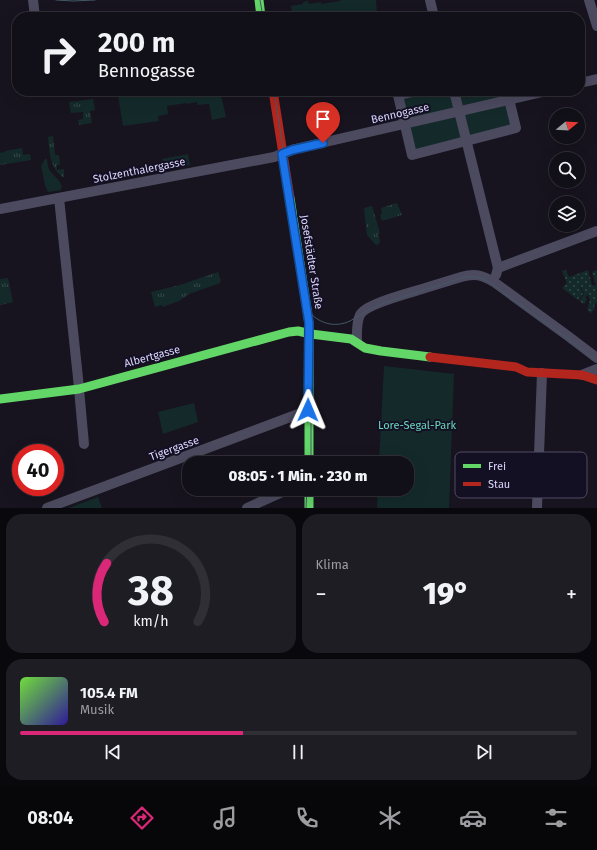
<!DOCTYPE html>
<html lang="de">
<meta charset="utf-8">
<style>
:root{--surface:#110f17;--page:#1e1d24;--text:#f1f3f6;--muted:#9c9ca1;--line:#302f36;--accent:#db2777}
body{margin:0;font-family:"Fira Sans",sans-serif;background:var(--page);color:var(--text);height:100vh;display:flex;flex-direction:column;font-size:15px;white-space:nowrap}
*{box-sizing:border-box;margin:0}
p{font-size:13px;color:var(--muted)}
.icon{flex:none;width:22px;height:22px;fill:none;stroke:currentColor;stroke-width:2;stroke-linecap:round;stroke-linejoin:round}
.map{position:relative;height:508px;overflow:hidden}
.side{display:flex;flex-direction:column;gap:6px;padding:6px;background:#09080d;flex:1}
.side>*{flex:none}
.hud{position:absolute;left:12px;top:12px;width:573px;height:84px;border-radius:16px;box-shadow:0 4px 16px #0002,0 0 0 1px var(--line);background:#110f17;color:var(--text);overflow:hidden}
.needle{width:26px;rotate:72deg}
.fabs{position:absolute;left:549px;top:108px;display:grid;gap:8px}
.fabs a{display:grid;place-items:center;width:36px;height:36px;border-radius:50%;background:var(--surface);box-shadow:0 4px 16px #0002,0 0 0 1px var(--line);font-size:20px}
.speed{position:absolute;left:12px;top:444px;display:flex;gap:8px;font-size:20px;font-weight:700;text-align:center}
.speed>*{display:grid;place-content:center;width:52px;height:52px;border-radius:50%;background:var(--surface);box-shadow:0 4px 16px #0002,0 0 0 1px var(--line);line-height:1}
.speed .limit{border:6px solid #d22;background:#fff;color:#111}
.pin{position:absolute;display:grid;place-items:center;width:34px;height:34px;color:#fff;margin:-41px -17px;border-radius:50% 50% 50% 0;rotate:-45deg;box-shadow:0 0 4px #0007}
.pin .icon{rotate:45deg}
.me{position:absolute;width:44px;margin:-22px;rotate:1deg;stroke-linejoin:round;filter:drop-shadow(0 0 3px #0008)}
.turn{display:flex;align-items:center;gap:14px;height:84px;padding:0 20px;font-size:18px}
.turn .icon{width:52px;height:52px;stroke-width:2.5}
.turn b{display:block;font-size:28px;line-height:34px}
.big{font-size:30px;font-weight:800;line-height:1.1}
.side .card{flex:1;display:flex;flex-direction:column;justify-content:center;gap:6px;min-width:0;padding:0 14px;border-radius:16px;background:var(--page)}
.side .dial{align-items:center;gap:0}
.dial svg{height:104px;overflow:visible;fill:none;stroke:var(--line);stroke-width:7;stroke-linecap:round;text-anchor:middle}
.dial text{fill:var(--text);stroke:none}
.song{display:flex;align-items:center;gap:12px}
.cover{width:48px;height:48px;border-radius:6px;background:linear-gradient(135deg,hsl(100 70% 55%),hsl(250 70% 35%))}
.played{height:4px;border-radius:2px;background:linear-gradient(90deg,var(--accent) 40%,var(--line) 40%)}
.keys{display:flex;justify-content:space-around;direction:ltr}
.heat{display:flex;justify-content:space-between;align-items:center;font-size:22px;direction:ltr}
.side .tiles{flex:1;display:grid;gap:6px;grid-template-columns:1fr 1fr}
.card:last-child{grid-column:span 2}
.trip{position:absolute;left:182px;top:456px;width:232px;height:40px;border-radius:16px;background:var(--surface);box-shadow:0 4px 16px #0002,0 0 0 1px var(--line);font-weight:800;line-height:40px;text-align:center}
.dock{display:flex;height:64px;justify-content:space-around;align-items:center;background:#070609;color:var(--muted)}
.dock .icon{width:28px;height:28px}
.dock .active{color:var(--accent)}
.dock b{font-size:18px;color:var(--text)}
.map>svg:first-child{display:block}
.grass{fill:url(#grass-tufts)}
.park{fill:#142a2a}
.garden{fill:url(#garden-dots)}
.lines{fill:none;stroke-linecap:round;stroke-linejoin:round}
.street{stroke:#4c4a5f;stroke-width:10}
.fast{stroke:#63d668;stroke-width:9}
.jam{stroke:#b3261e;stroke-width:9}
.tram{stroke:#455866;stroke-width:1}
.route-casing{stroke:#114b97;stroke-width:10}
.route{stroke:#1a73e8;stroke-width:7}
.labels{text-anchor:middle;stroke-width:4;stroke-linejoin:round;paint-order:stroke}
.street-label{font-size:11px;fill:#dbd6fc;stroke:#141024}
.park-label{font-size:11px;fill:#68d6bb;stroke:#141024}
.key{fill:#141024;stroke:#504b65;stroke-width:1}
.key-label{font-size:11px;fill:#dbd6fc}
</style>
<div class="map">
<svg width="597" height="508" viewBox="0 0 597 508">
<defs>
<pattern id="grass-tufts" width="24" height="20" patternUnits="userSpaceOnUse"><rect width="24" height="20" fill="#142a2a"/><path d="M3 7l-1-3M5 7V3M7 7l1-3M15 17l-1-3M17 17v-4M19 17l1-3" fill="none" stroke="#36484a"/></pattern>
<pattern id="garden-dots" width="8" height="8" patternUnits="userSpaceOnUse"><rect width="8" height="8" fill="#142a2a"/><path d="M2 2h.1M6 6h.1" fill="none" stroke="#36484a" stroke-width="1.8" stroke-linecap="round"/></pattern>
</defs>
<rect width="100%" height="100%" fill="#17141f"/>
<g class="grass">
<polygon points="93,99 95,110 90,111 92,123 79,125 78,120 83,119 83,112 71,113 69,102"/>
<path d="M53,136L55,155H59L60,165H57V170L64,169V177H63C49,167 50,152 48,137Z"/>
<polygon points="22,148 23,155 30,154 31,160 0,165 0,153 5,152 5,151"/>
<polygon points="397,203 402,215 382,221 380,215 382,214 381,208"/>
<polygon points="372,206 380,233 378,234 380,241 379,244 376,245 367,235 364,208"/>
<polygon points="218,272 221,281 220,282 220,283 189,294 179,301 162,307 162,305 155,307 151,292 180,285"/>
<polygon points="8,278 13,302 0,305 0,279"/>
</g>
<g class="park">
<polygon points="340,0 376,0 377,12 388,11 389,17 293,17 291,6 303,4 303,2 308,1 309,4 321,2 321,4 340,1"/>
<polygon points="149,91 220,91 226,117 212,120 209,104 197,105 197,102 187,104 187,103 167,106 168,114 158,116 159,121 123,126 118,96"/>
<polygon points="416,91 507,91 516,128 412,155 398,95"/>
<polygon points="188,154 190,165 182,167 182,164 179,161 178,162 178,165 176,168 164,170 162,159"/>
<path d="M45,159H47C47,160 48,166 48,167C51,175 59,177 62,187L61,188V190L48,192L45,185L41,166Z"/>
<polygon points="384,366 454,374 449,508 377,508 378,489 407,489 407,463 379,463"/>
<polygon points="194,403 198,422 163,434 158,412"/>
<polygon points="98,497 102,508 69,508"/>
</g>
<polygon class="garden" points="566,270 569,277 588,270 592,285 596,286 592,272 597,270 597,302 594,306 595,308 591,313 587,310 590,300 588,294 585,298 587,300 584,304 579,301 584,294 581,287 580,287 583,294 578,300 562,288 567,283 562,271"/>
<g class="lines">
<g class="street">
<polyline points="33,0 35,17"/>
<polyline points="430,0 434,17"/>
<polyline points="589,0 597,26"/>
<polyline points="580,83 597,79"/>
<polyline points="416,91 398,95 412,155 516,128 507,91"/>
<polyline points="454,91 498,268"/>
<polyline points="59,198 78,378 84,444"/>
<polyline points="0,209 274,157 295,149 547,91"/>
<polyline points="496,275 498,268 597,231"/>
<path d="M357,342C357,333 356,323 360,315C365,304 410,293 422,289C435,285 448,281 461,277C475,273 482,275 494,282L568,336L597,358"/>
<polyline points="582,375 597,369"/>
<polyline points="47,508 309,410"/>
<polyline points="247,508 289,489"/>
<polyline points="537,508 542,373"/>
</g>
<g class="fast">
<polyline points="259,0 261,17"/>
<polyline points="290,198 309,323 309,463"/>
<polyline points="0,399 79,389 289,332 298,331 311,334 351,339 365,348 381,351 430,357"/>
<polyline points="309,489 309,508"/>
</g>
<g class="jam">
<polyline points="273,91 290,198"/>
<polyline points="430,357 516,367 527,372 582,375 597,380"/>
</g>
<g class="tram">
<polyline points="56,0 73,1 95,0"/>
<polyline points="260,0 263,17"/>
<polyline points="274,91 311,327 311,463"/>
<path d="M308,310C318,324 335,328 350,321C356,318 361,314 367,311C372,308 378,306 384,303L465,277C474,276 481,277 489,282L563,335L597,361"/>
<polyline points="306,508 307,489"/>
</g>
</g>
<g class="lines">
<g class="route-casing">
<polyline id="route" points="308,410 309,323 282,154 292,150 323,143"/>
</g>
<use href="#route" class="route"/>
</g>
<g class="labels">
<g class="street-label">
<text transform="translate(400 113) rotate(-13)" y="4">Bennogasse</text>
<text transform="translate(139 170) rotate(-11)" y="4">Stolzenthalergasse</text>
<text transform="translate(312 262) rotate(81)" y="4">Josefstädter Straße</text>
<text transform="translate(152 356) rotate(-15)" y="4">Albertgasse</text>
<text transform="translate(174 448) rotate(-20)" y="4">Tigergasse</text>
</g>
<g class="park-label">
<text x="417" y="429">Lore-Segal-Park</text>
</g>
</g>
<rect x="455" y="452" width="132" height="46" rx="6" class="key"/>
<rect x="463" y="464" width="18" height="4" fill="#63d668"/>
<rect x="463" y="482" width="18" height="4" fill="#b3261e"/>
<g class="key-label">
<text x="488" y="470">Frei</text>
<text x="488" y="488">Stau</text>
</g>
</svg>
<div class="fabs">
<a><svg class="needle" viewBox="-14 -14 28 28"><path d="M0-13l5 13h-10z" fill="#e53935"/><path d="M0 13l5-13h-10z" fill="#9c9ca1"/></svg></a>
<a><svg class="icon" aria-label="search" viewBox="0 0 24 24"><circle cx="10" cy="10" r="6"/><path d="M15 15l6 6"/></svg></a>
<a><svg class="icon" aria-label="layers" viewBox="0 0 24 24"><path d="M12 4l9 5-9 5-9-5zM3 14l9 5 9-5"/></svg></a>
</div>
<div class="speed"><div class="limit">40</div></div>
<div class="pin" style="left:323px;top:143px;background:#d93025"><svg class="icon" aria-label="arrive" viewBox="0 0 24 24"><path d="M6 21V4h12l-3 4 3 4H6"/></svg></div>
<svg class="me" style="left:308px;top:410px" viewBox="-20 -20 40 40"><path d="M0-17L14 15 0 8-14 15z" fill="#1a73e8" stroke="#fff" stroke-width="4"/></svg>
<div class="trip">08:05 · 1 Min. · 230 m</div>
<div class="hud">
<div class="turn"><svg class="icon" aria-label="right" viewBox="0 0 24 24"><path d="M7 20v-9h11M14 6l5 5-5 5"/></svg><div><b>200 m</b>Bennogasse</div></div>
</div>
</div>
<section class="side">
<div class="tiles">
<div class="card dial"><svg viewBox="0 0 100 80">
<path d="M14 69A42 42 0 1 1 86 69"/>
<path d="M14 69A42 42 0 0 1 16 24" stroke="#db2777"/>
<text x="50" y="56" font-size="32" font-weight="700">38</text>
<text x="50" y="72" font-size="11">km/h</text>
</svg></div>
<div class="card"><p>Klima</p>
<div class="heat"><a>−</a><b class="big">19°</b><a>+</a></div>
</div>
<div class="card">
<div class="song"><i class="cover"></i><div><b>105.4 FM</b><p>Musik</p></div></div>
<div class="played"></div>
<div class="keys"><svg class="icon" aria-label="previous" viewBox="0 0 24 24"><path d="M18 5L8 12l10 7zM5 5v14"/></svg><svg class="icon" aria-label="pause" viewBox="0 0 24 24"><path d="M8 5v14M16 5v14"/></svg><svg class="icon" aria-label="next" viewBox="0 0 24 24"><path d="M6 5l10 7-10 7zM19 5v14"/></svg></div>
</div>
</div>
</section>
<nav class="dock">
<b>08:04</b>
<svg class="icon active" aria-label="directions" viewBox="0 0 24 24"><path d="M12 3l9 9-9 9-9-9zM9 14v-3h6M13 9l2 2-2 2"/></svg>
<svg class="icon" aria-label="music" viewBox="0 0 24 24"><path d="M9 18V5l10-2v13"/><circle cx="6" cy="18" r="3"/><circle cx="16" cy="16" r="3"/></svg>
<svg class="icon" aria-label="phone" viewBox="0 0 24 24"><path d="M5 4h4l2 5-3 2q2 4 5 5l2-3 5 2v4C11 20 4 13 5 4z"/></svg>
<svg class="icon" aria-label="climate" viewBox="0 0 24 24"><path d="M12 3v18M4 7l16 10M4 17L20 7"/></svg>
<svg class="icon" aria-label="car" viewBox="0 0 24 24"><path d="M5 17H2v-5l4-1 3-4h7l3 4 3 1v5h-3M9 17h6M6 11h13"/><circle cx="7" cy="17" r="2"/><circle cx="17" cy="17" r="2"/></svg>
<svg class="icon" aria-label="filters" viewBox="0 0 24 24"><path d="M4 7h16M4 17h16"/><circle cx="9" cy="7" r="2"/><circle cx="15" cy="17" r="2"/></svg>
</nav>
